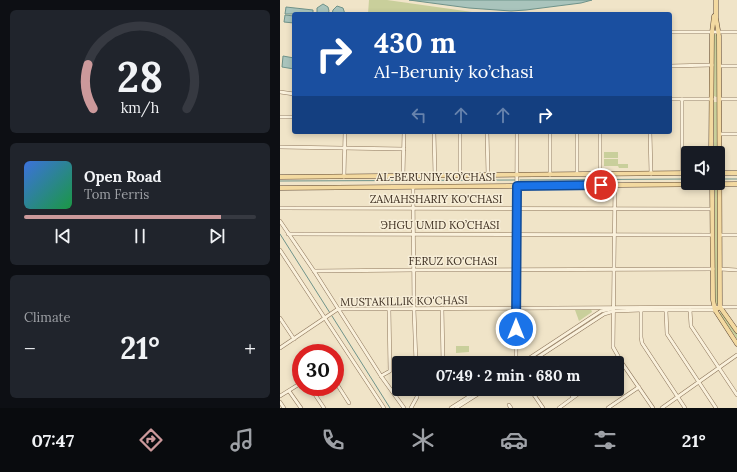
<!DOCTYPE html>
<meta charset="utf-8">
<style>
:root{--surface:#171b24;--page:#20242c;--text:#f1f3f6;--muted:#9ea1a6;--line:#363941;--accent:#cc999b}
body{margin:0;font-family:Lora,serif;background:var(--page);color:var(--text);height:100vh;display:flex;flex-direction:column;font-size:15px;white-space:nowrap}
*{box-sizing:border-box;margin:0}
p{font-size:13px;color:var(--muted)}
.icon{flex:none;width:22px;height:22px;fill:none;stroke:currentColor;stroke-width:2;stroke-linecap:round;stroke-linejoin:round}
.map{position:relative;flex:1;overflow:hidden}
.details{display:flex;flex-direction:column;gap:10px;padding:10px;background:#0d0f14;width:280px}
.details>*{flex:none}
.hud{position:absolute;left:12px;top:12px;width:380px;height:122px;border-radius:4px;box-shadow:0 2px 6px #0003;background:#1a4fa0;color:#fff;overflow:hidden}
.tools{position:absolute;left:401px;top:146px;display:grid;gap:8px}
.tools a{display:grid;place-items:center;width:44px;height:44px;border-radius:4px;background:var(--surface);box-shadow:0 2px 6px #0003;font-size:20px}
.speed{position:absolute;left:12px;top:344px;display:flex;gap:8px;font-size:20px;font-weight:700;text-align:center}
.speed>*{display:grid;place-content:center;width:52px;height:52px;border-radius:50%;background:var(--surface);box-shadow:0 2px 6px #0003;line-height:1}
.speed .limit{border:6px solid #d22;background:#fff;color:#111}
.pin{position:absolute;display:grid;place-items:center;width:34px;height:34px;color:#fff;margin:-17px;border:2px solid #fff;border-radius:50%;box-shadow:0 1px 4px #0007}
.me{position:absolute;width:44px;margin:-22px;rotate:0deg;stroke-linejoin:round;filter:drop-shadow(0 0 3px #0008)}
.turn{display:flex;align-items:center;gap:14px;height:84px;padding:0 16px;font-size:18px}
.turn .icon{width:52px;height:52px;stroke-width:2.5}
.turn b{display:block;font-size:28px;line-height:34px}
.lanes{display:flex;align-items:center;height:38px;padding:0 16px;background:#0003;justify-content:center;gap:20px;direction:ltr}
.lanes .off{opacity:.35}
.big{font-size:30px;font-weight:700;line-height:1.1}
.details .tile{flex:1;display:flex;flex-direction:column;justify-content:center;gap:6px;min-width:0;padding:0 14px;border-radius:6px;background:var(--page)}
.details .dial{align-items:center;gap:0}
.dial svg{height:104px;overflow:visible;fill:none;stroke:var(--line);stroke-width:7;stroke-linecap:round;text-anchor:middle}
.dial text{fill:var(--text);stroke:none}
.song{display:flex;align-items:center;gap:12px}
.cover{width:48px;height:48px;border-radius:6px;background:linear-gradient(135deg,hsl(220 70% 55%),hsl(140 70% 35%))}
.played{height:4px;border-radius:2px;background:linear-gradient(90deg,var(--accent) 85%,var(--line) 85%)}
.keys{display:flex;justify-content:space-around;direction:ltr}
.heat{display:flex;justify-content:space-between;align-items:center;font-size:22px;direction:ltr}
.trip{position:absolute;left:112px;top:356px;width:232px;height:40px;border-radius:4px;background:var(--surface);box-shadow:0 2px 6px #0003;font-weight:700;line-height:40px;text-align:center}
.dock{display:flex;height:64px;justify-content:space-around;align-items:center;background:#090b0e;color:var(--muted)}
.dock .icon{width:28px;height:28px}
.dock .active{color:var(--accent)}
.dock b{font-size:18px;color:var(--text)}
main{display:flex;flex:1;min-height:0}
.map>svg:first-child{display:block}
.green{fill:#c9cf9b}
.water{fill:#a9c4bc;stroke:#6f938a}
.lines{fill:none;stroke-linecap:round;stroke-linejoin:round}
.stream{stroke:#6f938a;stroke-width:1}
.minor-casing{stroke:#8d765c;stroke-width:4}
.major-casing{stroke:#5b4430;stroke-width:5}
.minor{stroke:#faf1dc;stroke-width:3}
.major{stroke:#f3d9a0;stroke-width:4}
.route-casing{stroke:#114b97;stroke-width:10}
.route{stroke:#1a73e8;stroke-width:7}
.labels{text-anchor:middle;stroke-width:3;stroke-linejoin:round;paint-order:stroke}
.street-label{font-size:11px;fill:#3d2e20;stroke:#f7eed8}
</style>
<main>
<section class="details">
<div class="tile dial"><svg viewBox="0 0 100 80">
<path d="M14 69A42 42 0 1 1 86 69"/>
<path d="M14 69A42 42 0 0 1 10 35" stroke="#cc999b"/>
<text x="50" y="56" font-size="32" font-weight="700">28</text>
<text x="50" y="72" font-size="11">km/h</text>
</svg></div>
<div class="tile">
<div class="song"><i class="cover"></i><div><b>Open Road</b><p>Tom Ferris</p></div></div>
<div class="played"></div>
<div class="keys"><svg class="icon" aria-label="previous" viewBox="0 0 24 24"><path d="M18 5L8 12l10 7zM5 5v14"/></svg><svg class="icon" aria-label="pause" viewBox="0 0 24 24"><path d="M8 5v14M16 5v14"/></svg><svg class="icon" aria-label="next" viewBox="0 0 24 24"><path d="M6 5l10 7-10 7zM19 5v14"/></svg></div>
</div>
<div class="tile"><p>Climate</p>
<div class="heat"><a>−</a><b class="big">21°</b><a>+</a></div>
</div>
</section>
<div class="map">
<svg width="457" height="408" viewBox="0 0 457 408">
<rect width="100%" height="100%" fill="#f0e4c8"/>
<g class="green">
<polygon points="89,0 107,0 192,12 234,14 88,14"/>
<polygon points="435,34 438,35 438,97 436,97 434,96 433,35"/>
<polygon points="434,102 437,102 438,153 434,153"/>
<rect x="324" y="152" width="14" height="6"/>
<polygon points="324,159 338,159 338,164 348,164 348,168 339,168 338,166 324,166"/>
<polygon points="435,187 438,188 438,304 435,305"/>
<polygon points="311,309 312,312 299,321 295,310"/>
<polygon points="442,312 457,333 457,339 439,313"/>
<polygon points="176,346 189,346 189,352 176,353"/>
</g>
<g class="water">
<polygon points="129,0 312,0 301,3 246,10 231,11 189,8"/>
<polygon points="43,4 48,7 49,11 48,14 37,14 37,8"/>
<polygon points="57,6 63,8 65,14 52,14 53,10"/>
<polygon points="6,7 33,10 33,14 5,14"/>
<polygon points="5,15 14,16 14,23 4,22"/>
<polygon points="3,56 14,58 14,69 2,67"/>
</g>
<g class="lines">
<g class="stream">
<polyline points="443,179 457,179"/>
<polyline points="240,180 408,179"/>
<polyline points="0,181 235,180"/>
<polyline points="0,234 50,313"/>
<polyline points="52,316 110,408"/>
</g>
<g class="minor-casing">
<g id="minor">
<polyline points="390,32 457,32"/>
<polyline points="390,66 432,65"/>
<polyline points="440,66 457,66"/>
<polyline points="0,92 14,94"/>
<polyline points="390,99 432,99"/>
<polyline points="402,99 402,173"/>
<polyline points="440,99 457,99"/>
<polyline points="0,117 14,117"/>
<polyline points="154,132 155,176"/>
<polyline points="180,132 180,176"/>
<polyline points="207,132 208,175"/>
<polyline points="297,132 297,174"/>
<polyline points="320,132 320,174"/>
<polyline points="370,132 371,174"/>
<polyline points="440,134 457,134"/>
<polyline points="0,147 124,149"/>
<polyline points="270,175 270,132"/>
<polyline points="123,176 124,132"/>
<polyline points="64,177 65,132"/>
<polyline points="335,185 333,347 342,363 373,408"/>
<polyline points="133,187 134,309 136,363"/>
<polyline points="0,208 432,209"/>
<polyline points="0,221 34,271 101,376 124,408"/>
<polyline points="8,234 432,235"/>
<polyline points="440,235 457,235"/>
<polyline points="0,250 104,408"/>
<polyline points="440,269 457,270"/>
<polyline points="34,271 134,270 433,269"/>
<polyline points="162,308 163,363"/>
<polyline points="361,310 361,337 362,343 405,408"/>
<polyline points="410,310 411,326 457,395"/>
<polyline points="386,311 387,334 436,408"/>
<polyline points="0,318 14,339"/>
<polyline points="0,348 58,309 457,307"/>
<polyline points="302,359 305,363"/>
<polyline points="236,363 237,132"/>
<polyline points="242,363 321,311 331,309"/>
<polyline points="249,363 324,314 334,311 361,310 435,310"/>
<polyline points="101,376 110,371 109,309"/>
<polyline points="55,381 69,403"/>
<polyline points="30,387 44,408"/>
<polyline points="250,389 263,408"/>
<polyline points="288,389 293,397"/>
<polyline points="9,391 21,408"/>
<polyline points="0,396 21,383"/>
<polyline points="0,402 4,408"/>
<polyline points="229,405 231,408"/>
<polyline points="131,408 137,397 137,389"/>
<polyline points="171,408 201,389"/>
<polyline points="176,408 206,389"/>
<polyline points="279,408 305,389"/>
<polyline points="328,408 359,387"/>
<polyline points="382,408 457,355"/>
</g>
</g>
<g class="major-casing">
<g id="major">
<polyline points="436,0 436,18 439,36 440,307 457,331"/>
<polyline points="431,153 432,32 434,16"/>
<polyline points="438,173 457,173"/>
<polyline points="0,177 408,173"/>
<polyline points="432,183 433,300 435,310 440,307"/>
<polyline points="0,188 457,184"/>
<polyline points="435,310 457,344"/>
</g>
</g>
<use href="#minor" class="minor"/>
<use href="#major" class="major"/>
</g>
<g class="lines">
<g class="route-casing">
<polyline id="route" points="236,329 237,186 321,185"/>
</g>
<use href="#route" class="route"/>
</g>
<g class="labels">
<g class="street-label">
<text x="156" y="181">AL-BERUNIY KO’CHASI</text>
<text x="156" y="203">ZAMAHSHARIY KO'CHASI</text>
<text x="160" y="229">ЭHGU UMID KO’CHASI</text>
<text x="173" y="265">FERUZ KO'CHASI</text>
<text transform="translate(124 301) rotate(-1)" y="4">MUSTAKILLIK KO'CHASI</text>
</g>
</g>
</svg>
<div class="tools">
<a><svg class="icon" aria-label="sound" viewBox="0 0 24 24"><path d="M4 9h4l5-4v14l-5-4H4zM17 9q2 3 0 6"/></svg></a>
</div>
<div class="speed"><div class="limit">30</div></div>
<div class="pin" style="left:321px;top:185px;background:#d93025"><svg class="icon" aria-label="arrive" viewBox="0 0 24 24"><path d="M6 21V4h12l-3 4 3 4H6"/></svg></div>
<svg class="me" style="left:236px;top:329px" viewBox="-20 -20 40 40"><circle r="17" fill="#1a73e8" stroke="#fff" stroke-width="3"/><path d="M0-11L8 9 0 5-8 9z" fill="#fff"/></svg>
<div class="trip">07:49 · 2 min · 680 m</div>
<div class="hud">
<div class="turn"><svg class="icon" aria-label="right" viewBox="0 0 24 24"><path d="M7 20v-9h11M14 6l5 5-5 5"/></svg><div><b>430 m</b>Al-Beruniy ko’chasi</div></div>
<div class="lanes"><svg class="icon off" aria-label="left" viewBox="0 0 24 24"><path d="M17 20v-9H6M10 6l-5 5 5 5"/></svg><svg class="icon off" aria-label="ahead" viewBox="0 0 24 24"><path d="M12 20V5M6 11l6-6 6 6"/></svg><svg class="icon off" aria-label="ahead" viewBox="0 0 24 24"><path d="M12 20V5M6 11l6-6 6 6"/></svg><svg class="icon" aria-label="right" viewBox="0 0 24 24"><path d="M7 20v-9h11M14 6l5 5-5 5"/></svg></div>
</div>
</div>
</main>
<nav class="dock">
<b>07:47</b>
<svg class="icon active" aria-label="directions" viewBox="0 0 24 24"><path d="M12 3l9 9-9 9-9-9zM9 14v-3h6M13 9l2 2-2 2"/></svg>
<svg class="icon" aria-label="music" viewBox="0 0 24 24"><path d="M9 18V5l10-2v13"/><circle cx="6" cy="18" r="3"/><circle cx="16" cy="16" r="3"/></svg>
<svg class="icon" aria-label="phone" viewBox="0 0 24 24"><path d="M5 4h4l2 5-3 2q2 4 5 5l2-3 5 2v4C11 20 4 13 5 4z"/></svg>
<svg class="icon" aria-label="climate" viewBox="0 0 24 24"><path d="M12 3v18M4 7l16 10M4 17L20 7"/></svg>
<svg class="icon" aria-label="car" viewBox="0 0 24 24"><path d="M5 17H2v-5l4-1 3-4h7l3 4 3 1v5h-3M9 17h6M6 11h13"/><circle cx="7" cy="17" r="2"/><circle cx="17" cy="17" r="2"/></svg>
<svg class="icon" aria-label="filters" viewBox="0 0 24 24"><path d="M4 7h16M4 17h16"/><circle cx="9" cy="7" r="2"/><circle cx="15" cy="17" r="2"/></svg>
<b>21°</b>
</nav>
